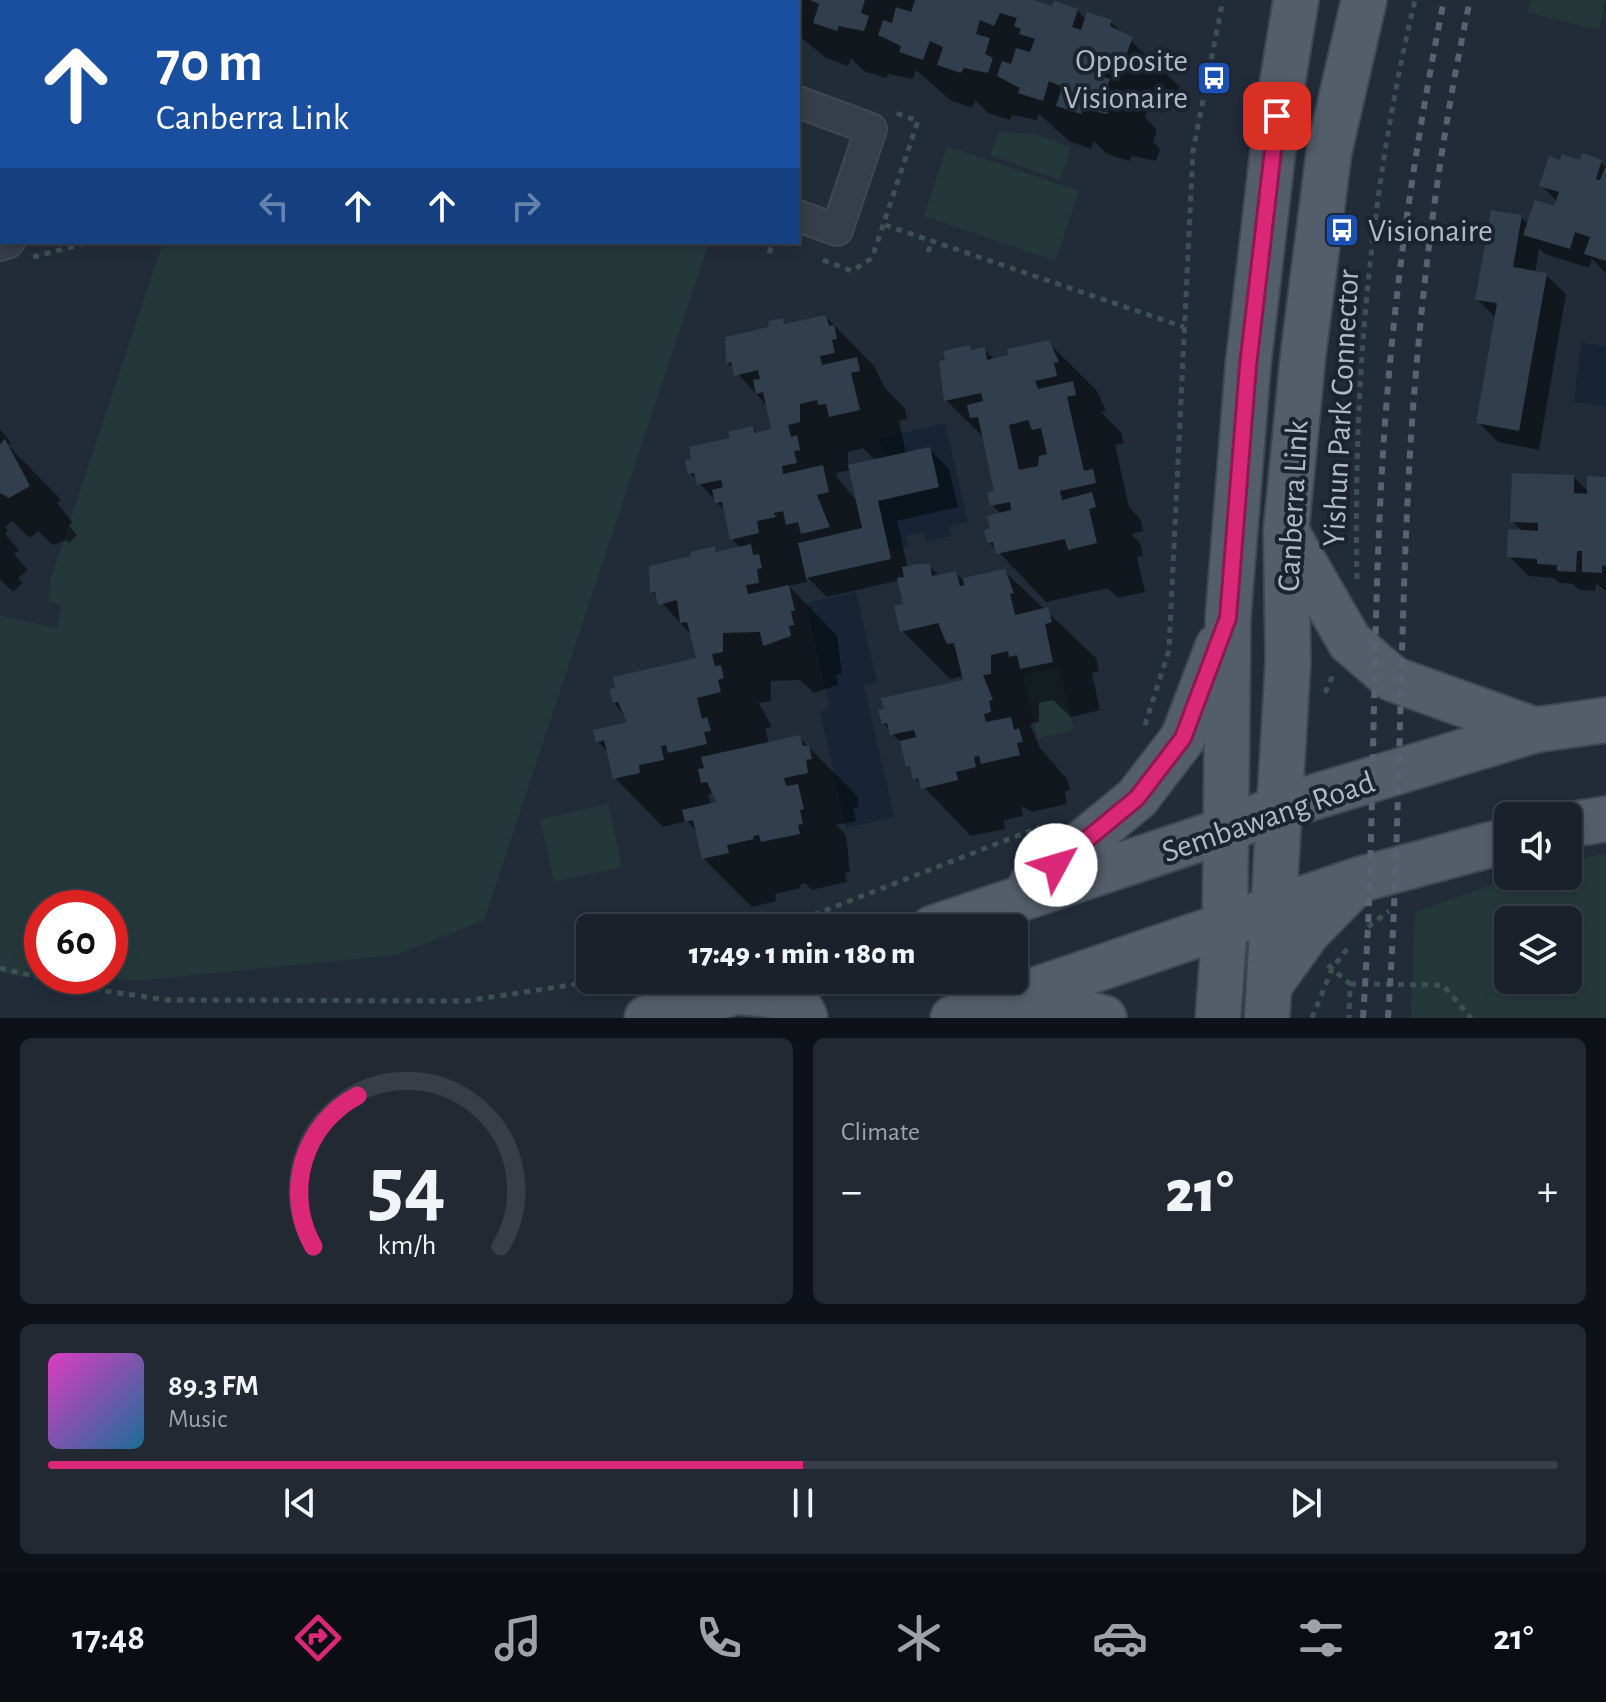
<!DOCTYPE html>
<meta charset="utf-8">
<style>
:root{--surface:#1a212b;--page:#232933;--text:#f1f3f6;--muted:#9fa3a9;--line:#383e47;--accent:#db2777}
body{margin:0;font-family:"Alegreya Sans",sans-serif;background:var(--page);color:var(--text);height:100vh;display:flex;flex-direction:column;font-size:30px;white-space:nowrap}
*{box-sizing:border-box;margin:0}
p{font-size:26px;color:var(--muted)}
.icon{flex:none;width:44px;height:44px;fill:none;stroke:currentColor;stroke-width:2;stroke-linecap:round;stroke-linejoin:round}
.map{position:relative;height:1018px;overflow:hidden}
.sheet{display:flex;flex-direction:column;gap:20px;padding:20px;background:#0e1218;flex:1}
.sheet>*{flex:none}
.hud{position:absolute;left:0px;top:0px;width:800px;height:244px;box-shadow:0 4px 12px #0003,0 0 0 2px var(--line);background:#1a4fa0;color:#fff;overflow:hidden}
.buttons{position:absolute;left:1494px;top:802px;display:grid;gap:16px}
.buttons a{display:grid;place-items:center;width:88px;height:88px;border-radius:12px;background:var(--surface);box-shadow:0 4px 12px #0003,0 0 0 2px var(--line);font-size:40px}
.speed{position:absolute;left:24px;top:890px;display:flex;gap:16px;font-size:40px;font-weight:700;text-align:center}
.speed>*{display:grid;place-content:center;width:104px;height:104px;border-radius:50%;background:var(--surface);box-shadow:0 4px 12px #0003,0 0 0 2px var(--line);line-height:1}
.speed .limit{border:12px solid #d22;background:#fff;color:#111}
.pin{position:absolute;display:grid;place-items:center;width:68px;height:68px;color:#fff;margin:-34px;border-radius:16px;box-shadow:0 4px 12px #0006}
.me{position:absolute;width:88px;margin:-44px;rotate:51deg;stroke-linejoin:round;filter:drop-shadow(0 0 6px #0008)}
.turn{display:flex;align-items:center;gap:28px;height:168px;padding:0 24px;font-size:36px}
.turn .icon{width:104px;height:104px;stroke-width:2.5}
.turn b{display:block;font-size:56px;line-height:68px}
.lanes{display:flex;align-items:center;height:76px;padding:0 24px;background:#0003;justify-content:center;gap:40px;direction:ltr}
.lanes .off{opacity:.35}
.big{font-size:60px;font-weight:800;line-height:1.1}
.sheet .tile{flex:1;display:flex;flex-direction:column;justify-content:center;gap:12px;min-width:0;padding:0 28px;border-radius:12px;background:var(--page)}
.sheet .dial{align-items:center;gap:0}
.dial svg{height:208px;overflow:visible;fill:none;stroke:var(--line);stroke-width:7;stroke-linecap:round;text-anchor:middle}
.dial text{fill:var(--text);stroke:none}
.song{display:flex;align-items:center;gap:24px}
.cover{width:96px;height:96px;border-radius:12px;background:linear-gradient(135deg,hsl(310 70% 55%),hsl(200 70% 35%))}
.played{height:8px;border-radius:4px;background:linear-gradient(90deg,var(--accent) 50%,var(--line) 50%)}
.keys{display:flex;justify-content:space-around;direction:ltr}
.heat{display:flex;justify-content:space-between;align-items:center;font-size:44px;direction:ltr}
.sheet .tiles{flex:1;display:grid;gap:20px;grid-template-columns:1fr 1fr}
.tile:last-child{grid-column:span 2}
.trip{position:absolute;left:576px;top:914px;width:452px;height:80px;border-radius:12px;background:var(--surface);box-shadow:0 4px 12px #0003,0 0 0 2px var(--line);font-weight:800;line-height:80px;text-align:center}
.tabs{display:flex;height:128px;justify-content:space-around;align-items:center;background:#0a0d11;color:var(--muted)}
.tabs .icon{width:56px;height:56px}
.tabs .current{color:var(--accent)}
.tabs b{font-size:36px;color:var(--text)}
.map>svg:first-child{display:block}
.green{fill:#24383a;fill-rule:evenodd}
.water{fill:#162436}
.shadow{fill:#0007;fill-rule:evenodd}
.building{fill:#313e4d;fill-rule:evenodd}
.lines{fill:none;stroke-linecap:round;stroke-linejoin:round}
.service-casing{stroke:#3f4753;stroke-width:18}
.minor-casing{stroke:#3f4753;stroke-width:34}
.primary-casing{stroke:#3f4753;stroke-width:48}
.path{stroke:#3d5152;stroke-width:5;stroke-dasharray:6 6;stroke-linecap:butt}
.service{stroke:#363e49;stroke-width:14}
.minor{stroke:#363e49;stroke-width:30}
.primary{stroke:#545d6a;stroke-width:44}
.rail{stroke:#586270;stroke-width:6;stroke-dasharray:8 8;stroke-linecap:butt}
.route-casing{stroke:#8e194d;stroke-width:20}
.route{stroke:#db2777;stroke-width:14}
.labels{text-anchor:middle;stroke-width:8;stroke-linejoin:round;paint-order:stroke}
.poi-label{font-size:32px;fill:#b1b9c6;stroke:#1b232e;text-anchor:end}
.street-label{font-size:32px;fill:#b1b9c6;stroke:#1b232e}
</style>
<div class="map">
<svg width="1606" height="1018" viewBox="0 0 1606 1018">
<rect width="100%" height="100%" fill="#222c39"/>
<g class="green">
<polygon points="1530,0 1605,0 1599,30 1528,12"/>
<polygon points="999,132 1034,134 1071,147 1060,180 990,155"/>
<polygon points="947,146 1079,191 1055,261 924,216"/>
<path d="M163,242H709L484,920L397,955L144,980L24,977L0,972V616L57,628L62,605L49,602L51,578ZM42,908H110V976H42Z"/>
<polygon points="1059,667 1074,730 1038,738 1023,675"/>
<polygon points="608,804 622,867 554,882 540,819"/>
<path d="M1606,854V1018H1411L1415,912L1517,876H1568V860ZM1508,920H1568V980H1508Z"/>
</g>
<g class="water">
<polygon points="1581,343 1606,346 1606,406 1574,402"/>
<polygon points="945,423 968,522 949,526 951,536 926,542 924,532 906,536 908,546 889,550 878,501 939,487 930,447 884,457 879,438"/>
<polygon points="856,592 877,682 864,685 894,817 846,828 820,711 830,708 806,603"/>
</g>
<g class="shadow">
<polygon points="54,0 175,0 56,2"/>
<polygon points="687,0 1014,0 1077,10 1086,20 1088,15 1111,22 1180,87 1175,103 1167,100 1163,113 1148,108 1145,117 1157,130 1153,142 1160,149 1156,161 1132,156 1129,161 1107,154 1094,141 1091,149 1069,141 1039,114 1037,120 1012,115 1010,120 988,113 975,100 972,108 950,100 916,70 913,79 888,74 886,78 864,71 851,58 848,66 826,58 798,35 798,2"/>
<polygon points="0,103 2,105 1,142 0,142"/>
<polygon points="1601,162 1606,167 1606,273 1592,259 1589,268 1545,254 1539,248 1535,273 1546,275 1566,294 1539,450 1498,442 1478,422 1496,318 1477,299 1521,217 1529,225 1556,209 1558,202 1541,185 1562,163"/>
<path d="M826,317L874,366L885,388L905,408L907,419L899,421L906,454L929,449L949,469L958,507L897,521L908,569L929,566L940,577L956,573L963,580L1004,571L1096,658L1099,671L1092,673L1100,710L1071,717L1053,700L1039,703V722L1030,724L1040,748L1067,779L1070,790L1065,791L1067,804L1032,812L1021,806L1023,816L1004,820L1005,829L971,836L915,778L903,745L883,723L965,682L964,676L950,679L902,631L906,605L900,580L827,597L805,575L807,582L789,586L837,636L842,674H836L838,685L814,693L800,680L771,681V701L759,703L772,727L765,728L769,744L799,737L857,796L859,807L853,808L856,821L836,825L846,835L850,872L845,873L847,882L812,890L805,883L800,885L801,888L775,894L776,901L752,907L703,858L697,832L687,821L663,827L615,778L609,753L598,742L630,724L614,702L698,660L693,637L652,592L694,558L714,548L719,553L741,548L732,539L726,512L690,473L752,428L758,434L774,430L768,407L728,363L782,320L787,326ZM863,448L876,461L848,467V452ZM851,470L859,504L837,477L836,473ZM711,793L717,799L719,803L711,805L708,794Z"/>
<polygon points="1048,342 1097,391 1106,411 1101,412 1121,432 1124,443 1115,445 1129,507 1141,520 1143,531 1131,534 1140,543 1143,556 1137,557 1145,592 1118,598 1108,588 1046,602 989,542 1002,515 992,505 997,492 985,439 946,400 969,347 974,352 984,349 995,360"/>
<polygon points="0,429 11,443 8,445 61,500 57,503 73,523 69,526 77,535 69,543 66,540 53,545 38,531 30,538 12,521 5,527 8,531 5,534 19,550 14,554 28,570 18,578 23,583 13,592 0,579"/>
<polygon points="1574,477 1589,492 1606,479 1606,591 1596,583 1595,591 1579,590 1573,584 1559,583 1554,578 1529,576 1509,556 1523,532 1512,521"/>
</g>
<g class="building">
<polygon points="810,0 865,0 861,13 869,16 864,31 839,26 837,31 813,23 819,4"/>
<polygon points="915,0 1034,0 1052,6 1054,1 1078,9 1072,27 1081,30 1087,12 1112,20 1110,26 1133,37 1126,55 1119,53 1114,65 1099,61 1094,74 1110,79 1104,95 1112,99 1107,114 1083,109 1081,114 1056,106 1062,87 1049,81 1043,101 1018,93 1020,88 997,76 1002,61 1011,64 1016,48 1030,52 1035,39 1019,34 1021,29 1014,26 1017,18 1000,13 994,26 980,20 976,34 990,38 985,54 993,58 988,73 964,68 961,73 937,65 943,47 930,41 923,60 899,52 901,46 878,35 883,20 892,23 896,7 911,12"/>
<polygon points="1582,153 1602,160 1596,179 1600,180 1606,165 1606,261 1584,254 1590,237 1575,232 1570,249 1523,235 1535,200 1554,206 1559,192 1539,186 1549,156 1560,160 1562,154 1580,160"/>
<polygon points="1491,210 1522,215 1513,267 1547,273 1519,431 1476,423 1497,303 1475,300"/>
<polygon points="826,315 829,326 834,325 837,339 832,340 835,353 820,356 822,365 857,357 860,371 851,373 860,410 829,417 826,404 818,405 817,400 800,404 800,422 788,425 791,437 797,435 800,450 794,451 797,463 782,466 783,474 823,465 829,492 817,495 830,527 801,534 798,522 786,525 783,511 774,513 776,517 757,521 759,533 730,540 722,502 715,503 712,490 723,487 721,480 697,485 694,473 688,474 685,460 691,459 689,447 730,438 728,432 753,426 754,433 771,429 763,392 756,394 753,380 760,379 758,370 734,376 731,362 726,363 725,337 769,327 768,321 783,318 784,324"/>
<path d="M1049,340L1059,362L1054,363L1057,376L1035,381L1038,389L1073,381L1076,395L1067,397L1084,471L1093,469L1096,483L1060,491L1062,500L1092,492L1096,507L1089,509L1097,543L1068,550L1065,539L996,554L993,542L987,543L984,530L990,528L987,516L1011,510L1010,502L990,506L987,492L994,491L978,417L970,418L967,405L983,401L981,393L944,401L939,361L945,360L943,351L970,345L971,350L985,347L987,360L1008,355L1007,349ZM1028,420L1032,430L1041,428L1047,454L1039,456L1038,466L1019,470L1009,425Z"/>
<polygon points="5,439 30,486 9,498 0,493 0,444"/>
<polygon points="930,447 939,487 878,501 891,559 806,578 798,543 862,528 848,465"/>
<polygon points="1512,473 1574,475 1574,493 1587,494 1587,476 1606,477 1606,566 1602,565 1602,573 1582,572 1582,551 1577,551 1576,572 1557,571 1557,565 1537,564 1537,559 1507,557 1508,529 1538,531 1538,523 1510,522"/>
<polygon points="751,544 753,555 759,554 762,568 757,569 759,583 746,585 748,594 789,585 795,611 791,611 794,625 789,626 791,636 763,646 760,632 723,633 723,652 712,654 715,666 721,665 724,678 718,680 721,692 697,698 702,719 707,717 711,731 704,732 707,744 668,753 666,745 661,746 664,760 639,765 640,773 613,779 604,740 596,743 593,730 627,722 618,702 613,703 609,689 615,688 613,677 696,658 687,622 680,623 677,600 658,605 655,592 650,593 649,566 691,556 690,552 715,546 716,552"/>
<polygon points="918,564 930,564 932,576 956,571 960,586 964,585 963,578 1005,569 1014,593 1010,594 1015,615 1048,607 1052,622 1045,624 1053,662 1020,669 1017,655 1009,657 1008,651 991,655 991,674 983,675 993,700 989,701 991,712 984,714 986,722 1011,717 1014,730 1019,728 1023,742 1017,743 1020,755 981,764 979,756 974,757 976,767 956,772 958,780 921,789 918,778 913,780 910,766 906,767 900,741 916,737 914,730 890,735 887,723 882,724 878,710 884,709 881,698 963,680 954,643 947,644 938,623 900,632 894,606 903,604 897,578 904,577 902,567"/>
<polygon points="800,735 803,746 809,745 812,759 806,760 808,773 784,778 786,786 798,784 804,809 800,810 803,824 798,825 800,834 761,842 759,835 753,836 754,839 727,845 729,853 702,859 693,820 685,822 682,810 716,802 707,782 701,783 698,769 704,768 701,757"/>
</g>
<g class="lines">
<g class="service-casing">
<polyline id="service" points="198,2 200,0"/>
</g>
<g class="minor-casing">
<g id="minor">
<polyline points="496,0 500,2"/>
<polyline points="542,0 547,2"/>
<polyline points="295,2 297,0"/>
<polyline points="352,2 353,0"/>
<polyline points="798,102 871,129 837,230 798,216"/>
<polyline points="0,182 2,181"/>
<polyline points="0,245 9,242"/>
</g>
</g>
<g class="primary-casing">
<g id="primary">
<polyline points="1287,533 1350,642 1393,679 1535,730"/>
<polyline points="1568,825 1606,819"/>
<polyline points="1031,885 1137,798 1183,738 1218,646"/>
<polyline points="933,928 1226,830 1281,807 1535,730 1606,720"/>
<polyline points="1269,986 1308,932 1353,886"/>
<path d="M739,992C761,995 797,992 805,1018"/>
<polyline points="1019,996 1104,1018"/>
<polyline points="647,1018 776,980"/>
<polyline points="953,1018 1358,880 1508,840"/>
<polyline points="1218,1018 1225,924 1228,618 1248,366 1277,116 1296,0"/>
<polyline points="1267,1018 1288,662 1286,531 1303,356 1329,152 1364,0"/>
</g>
</g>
<g class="path">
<polyline points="590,0 596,2"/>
<polyline points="16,2 16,0"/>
<polyline points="0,32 2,33"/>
<polyline points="2,44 2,50"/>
<polyline points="885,225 1184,327"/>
<polyline points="928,252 932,241"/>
<polyline points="769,253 773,242"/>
<polyline points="33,257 90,242"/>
<polyline points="823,260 852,271 872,258 918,121 896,113"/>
<path d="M1357,579C1353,385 1370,189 1415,0"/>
<polyline points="1325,693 1334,673"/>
<polyline points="1145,725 1169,650 1193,151 1223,0"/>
<polyline points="1368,927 1389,911"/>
<polyline points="614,928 637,920"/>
<polyline points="780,928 1040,827"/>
<polyline points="1328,965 1350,984 1349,1018"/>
<polyline points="0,968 78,987 167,1000 466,1001 603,980"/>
<polyline points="1350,984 1443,985 1471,1018"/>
<polyline points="1312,1018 1332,969 1350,945"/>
</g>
<use href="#service" class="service"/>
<use href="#minor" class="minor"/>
<use href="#primary" class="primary"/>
<g class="rail">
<path d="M1363,1018C1376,825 1371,631 1384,437C1394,290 1415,144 1444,0"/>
<path d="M1388,1018C1401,825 1399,631 1411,437C1421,290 1439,144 1470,0"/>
</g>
</g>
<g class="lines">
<g class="route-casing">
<polyline id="route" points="1056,865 1137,798 1183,738 1228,618 1248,366 1277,116"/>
</g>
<use href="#route" class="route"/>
</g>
<defs>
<g id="bus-square" transform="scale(1.8)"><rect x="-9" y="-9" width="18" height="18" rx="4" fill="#1a4fb4" stroke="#1b232e"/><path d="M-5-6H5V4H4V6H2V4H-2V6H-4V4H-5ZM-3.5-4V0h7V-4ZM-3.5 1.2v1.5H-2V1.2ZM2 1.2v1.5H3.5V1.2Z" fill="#fff"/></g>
</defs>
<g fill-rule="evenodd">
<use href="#bus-square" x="1214" y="78"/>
<use href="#bus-square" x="1342" y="230"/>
</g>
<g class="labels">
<g class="poi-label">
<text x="1188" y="71">Opposite<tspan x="1188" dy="37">Visionaire</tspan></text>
<text x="1368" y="241" text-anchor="start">Visionaire</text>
</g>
<g class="street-label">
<text transform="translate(1340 408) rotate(-87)" y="11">Yishun Park Connector</text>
<text transform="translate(1292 506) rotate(-87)" y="11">Canberra Link</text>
<text transform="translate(1268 816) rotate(-19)" y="11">Sembawang Road</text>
</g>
</g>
</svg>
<div class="buttons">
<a><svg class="icon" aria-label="sound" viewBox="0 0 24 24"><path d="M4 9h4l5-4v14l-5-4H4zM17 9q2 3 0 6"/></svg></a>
<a><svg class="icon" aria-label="layers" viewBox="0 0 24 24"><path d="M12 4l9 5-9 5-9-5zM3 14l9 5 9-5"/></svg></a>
</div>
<div class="speed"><div class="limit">60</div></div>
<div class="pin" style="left:1277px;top:116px;background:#d93025"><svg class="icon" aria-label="arrive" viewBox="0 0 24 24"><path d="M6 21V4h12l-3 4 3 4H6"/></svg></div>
<svg class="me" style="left:1056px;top:865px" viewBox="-20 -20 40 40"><circle r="19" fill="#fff"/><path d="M0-13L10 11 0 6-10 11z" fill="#db2777"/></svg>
<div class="trip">17:49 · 1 min · 180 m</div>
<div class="hud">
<div class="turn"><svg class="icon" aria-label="ahead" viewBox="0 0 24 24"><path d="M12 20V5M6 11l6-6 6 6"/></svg><div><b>70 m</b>Canberra Link</div></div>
<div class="lanes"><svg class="icon off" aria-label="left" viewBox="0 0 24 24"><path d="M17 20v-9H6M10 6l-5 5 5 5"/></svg><svg class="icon" aria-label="ahead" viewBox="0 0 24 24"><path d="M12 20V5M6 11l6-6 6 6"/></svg><svg class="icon" aria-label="ahead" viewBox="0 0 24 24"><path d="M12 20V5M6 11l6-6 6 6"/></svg><svg class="icon off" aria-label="right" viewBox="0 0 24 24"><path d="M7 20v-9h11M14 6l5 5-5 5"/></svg></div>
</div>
</div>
<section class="sheet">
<div class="tiles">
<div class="tile dial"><svg viewBox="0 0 100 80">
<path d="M14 69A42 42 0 1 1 86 69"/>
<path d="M14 69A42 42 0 0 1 31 11" stroke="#db2777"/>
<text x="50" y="56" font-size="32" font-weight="700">54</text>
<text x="50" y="72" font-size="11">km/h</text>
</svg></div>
<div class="tile"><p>Climate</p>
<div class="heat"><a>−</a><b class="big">21°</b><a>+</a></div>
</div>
<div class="tile">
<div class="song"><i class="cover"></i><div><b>89.3 FM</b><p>Music</p></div></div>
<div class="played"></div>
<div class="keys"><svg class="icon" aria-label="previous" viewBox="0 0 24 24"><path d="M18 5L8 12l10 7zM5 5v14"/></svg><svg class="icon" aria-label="pause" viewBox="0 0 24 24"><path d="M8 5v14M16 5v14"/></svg><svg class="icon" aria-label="next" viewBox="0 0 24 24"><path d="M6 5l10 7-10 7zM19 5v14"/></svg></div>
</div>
</div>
</section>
<nav class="tabs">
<b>17:48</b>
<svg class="icon current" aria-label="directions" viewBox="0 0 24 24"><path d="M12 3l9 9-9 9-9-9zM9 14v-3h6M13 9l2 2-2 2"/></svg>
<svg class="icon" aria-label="music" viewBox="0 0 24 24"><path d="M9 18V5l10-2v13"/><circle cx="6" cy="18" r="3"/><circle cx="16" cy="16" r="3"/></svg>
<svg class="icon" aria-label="phone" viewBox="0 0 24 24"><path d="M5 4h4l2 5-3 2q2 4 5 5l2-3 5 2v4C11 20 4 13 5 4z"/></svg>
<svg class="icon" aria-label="climate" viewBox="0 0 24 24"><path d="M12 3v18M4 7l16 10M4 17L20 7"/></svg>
<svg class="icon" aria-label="car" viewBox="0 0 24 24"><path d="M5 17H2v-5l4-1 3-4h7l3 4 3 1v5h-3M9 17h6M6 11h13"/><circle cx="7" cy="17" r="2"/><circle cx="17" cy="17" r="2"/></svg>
<svg class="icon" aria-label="filters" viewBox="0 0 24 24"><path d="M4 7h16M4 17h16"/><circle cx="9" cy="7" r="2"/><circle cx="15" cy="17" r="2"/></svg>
<b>21°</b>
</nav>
